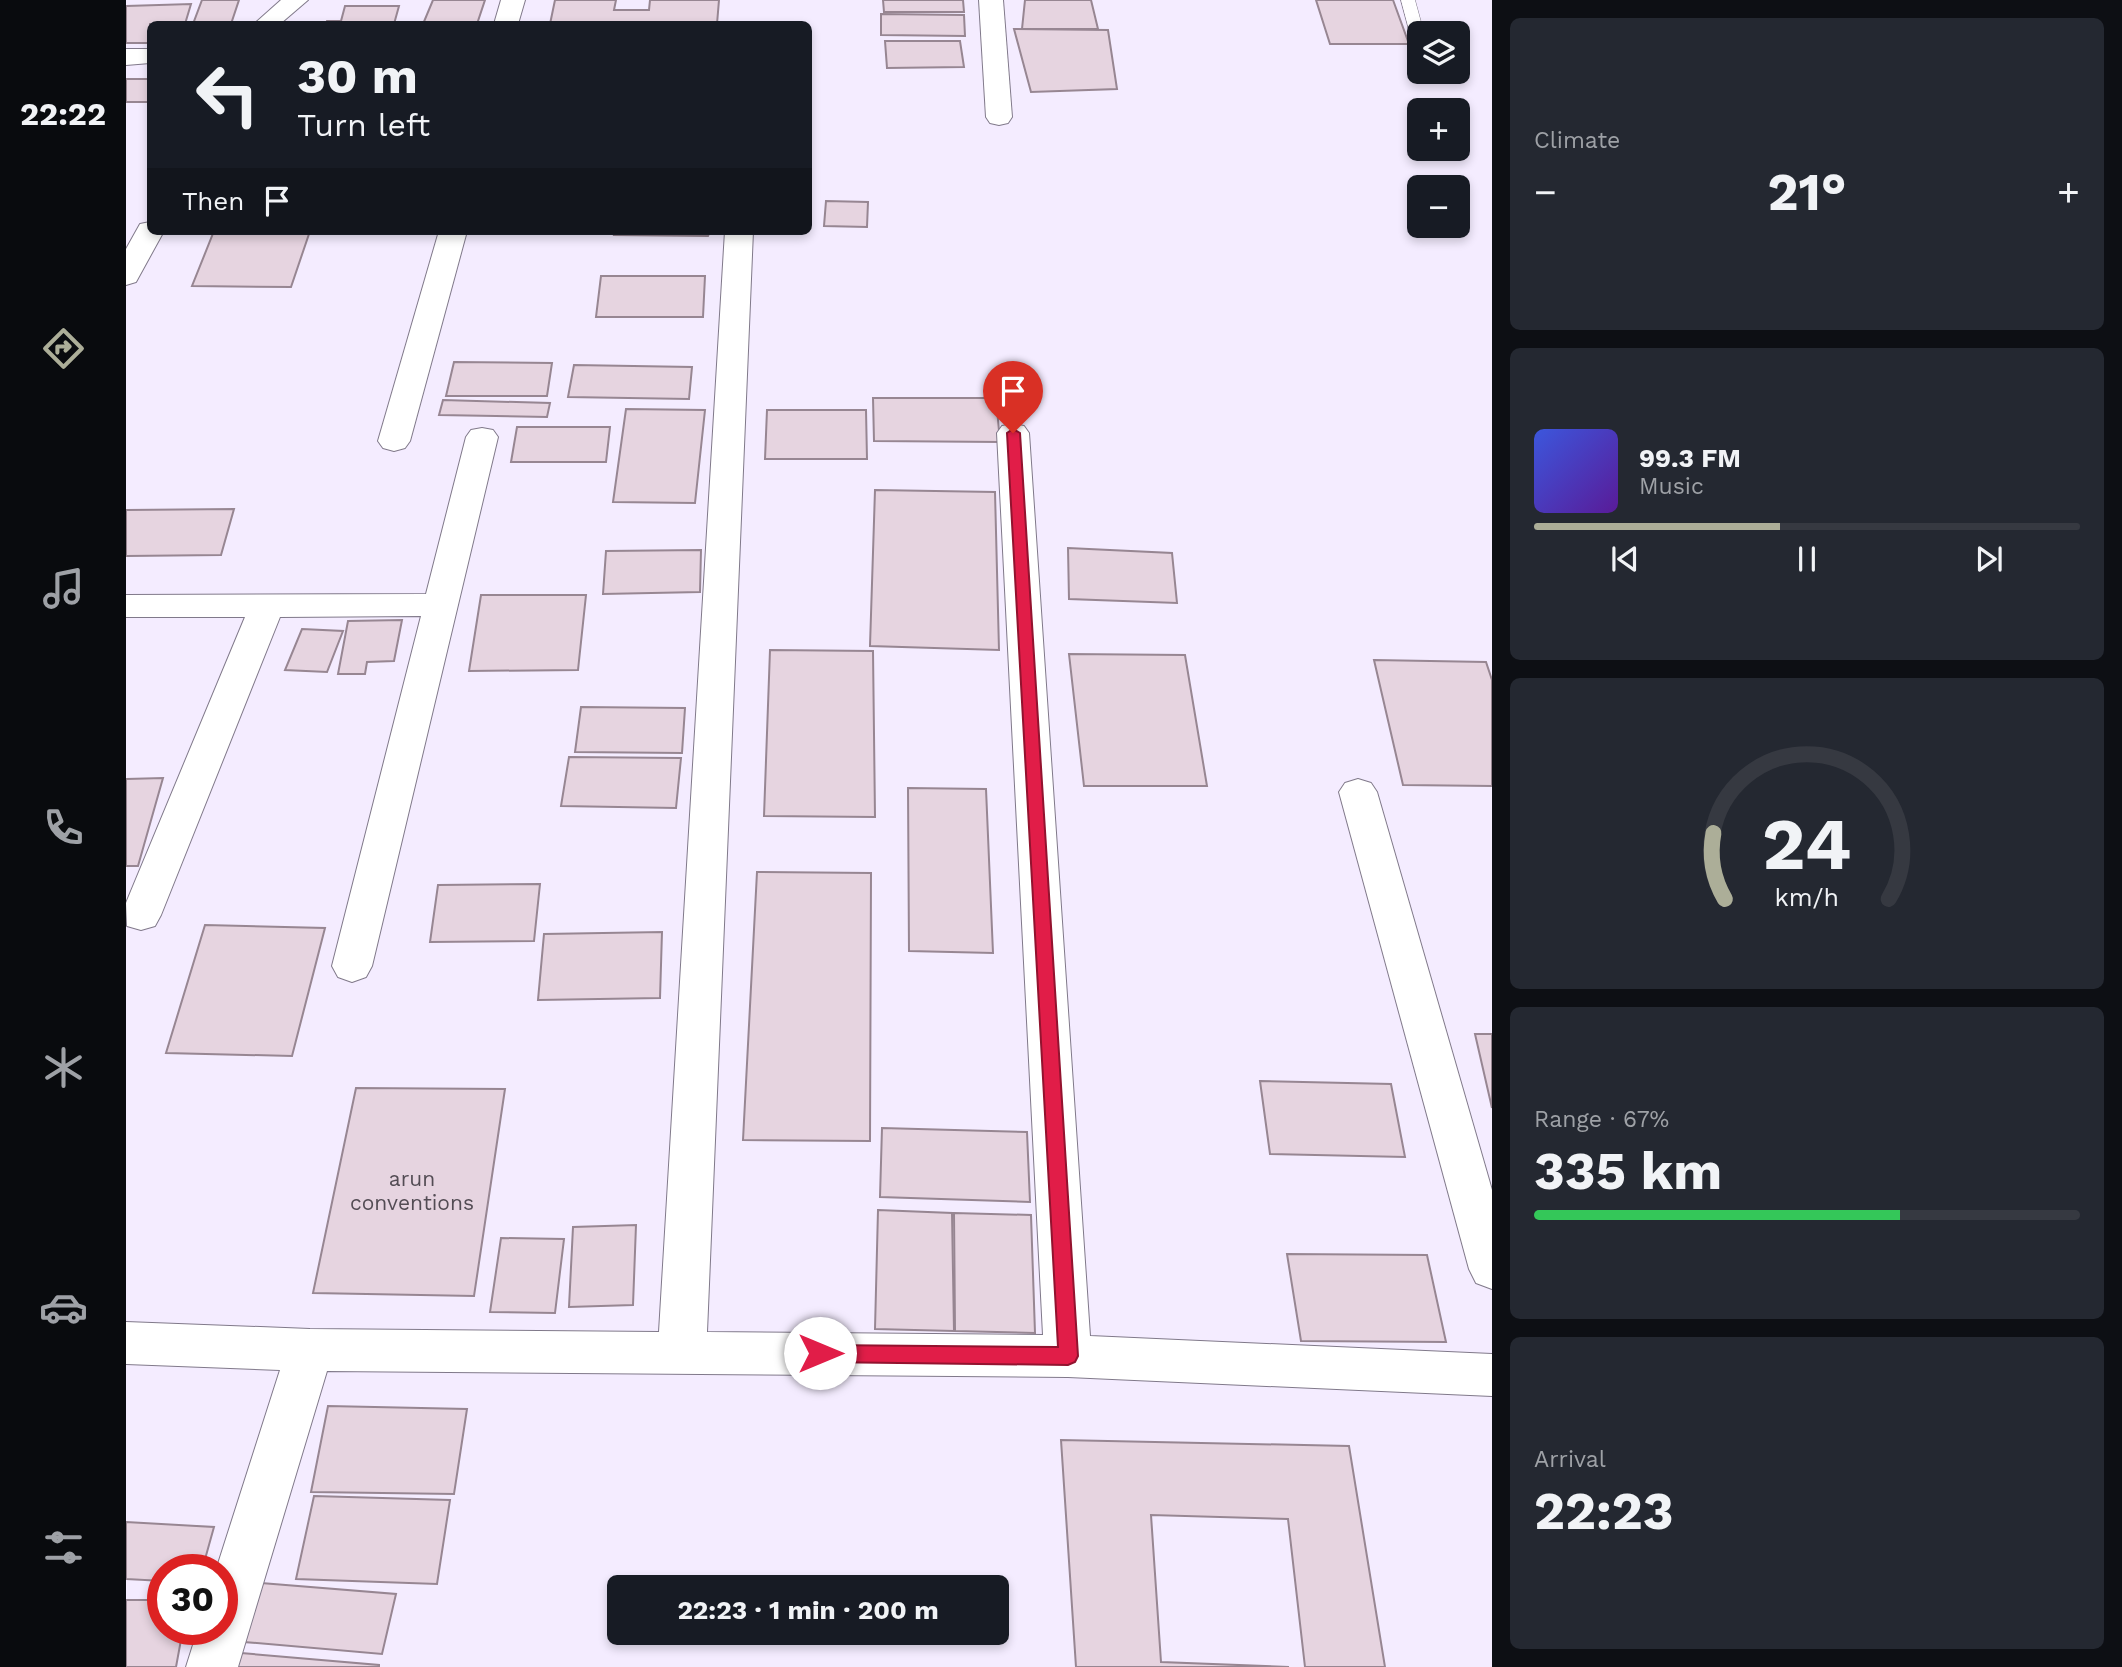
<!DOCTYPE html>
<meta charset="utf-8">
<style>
:root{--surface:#171b24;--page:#242831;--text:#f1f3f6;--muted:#9ea1a6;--line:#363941;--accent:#acae98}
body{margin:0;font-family:"Work Sans",sans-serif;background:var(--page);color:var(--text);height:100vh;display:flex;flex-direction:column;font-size:26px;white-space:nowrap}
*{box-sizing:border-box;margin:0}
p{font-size:23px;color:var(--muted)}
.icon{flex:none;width:38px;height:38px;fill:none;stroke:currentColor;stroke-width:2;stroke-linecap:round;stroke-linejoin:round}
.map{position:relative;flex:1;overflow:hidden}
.side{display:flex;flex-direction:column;gap:18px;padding:18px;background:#0d0f14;width:630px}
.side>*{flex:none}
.top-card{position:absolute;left:21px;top:21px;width:665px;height:214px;border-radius:10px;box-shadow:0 4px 10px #0003;background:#171b24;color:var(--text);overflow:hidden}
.buttons{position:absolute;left:1281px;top:21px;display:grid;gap:14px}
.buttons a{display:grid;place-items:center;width:63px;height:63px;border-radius:10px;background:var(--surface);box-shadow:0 4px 10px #0003;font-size:35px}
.speed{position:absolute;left:21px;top:1554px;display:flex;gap:14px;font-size:35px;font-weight:700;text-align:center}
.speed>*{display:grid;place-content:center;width:91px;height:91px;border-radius:50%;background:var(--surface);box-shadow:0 4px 10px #0003;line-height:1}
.speed .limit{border:10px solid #d22;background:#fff;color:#111}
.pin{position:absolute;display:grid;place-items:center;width:60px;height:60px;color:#fff;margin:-72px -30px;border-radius:50% 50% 50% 0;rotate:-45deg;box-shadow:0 0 7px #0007}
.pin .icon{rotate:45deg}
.me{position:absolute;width:77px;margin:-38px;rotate:90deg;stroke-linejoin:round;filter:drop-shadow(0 0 5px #0008)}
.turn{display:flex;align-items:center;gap:24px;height:147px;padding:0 35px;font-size:32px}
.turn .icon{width:91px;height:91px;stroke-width:2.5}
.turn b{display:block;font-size:49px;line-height:60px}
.then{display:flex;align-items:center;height:66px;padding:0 35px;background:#0003;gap:14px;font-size:26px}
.big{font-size:52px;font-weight:700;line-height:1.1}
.side .card{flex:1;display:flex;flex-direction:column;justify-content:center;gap:10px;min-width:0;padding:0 24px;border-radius:10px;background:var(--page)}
.side .dial{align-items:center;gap:0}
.dial svg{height:182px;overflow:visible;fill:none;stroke:var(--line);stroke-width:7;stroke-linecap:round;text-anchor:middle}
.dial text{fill:var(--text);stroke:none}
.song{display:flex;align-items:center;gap:21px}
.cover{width:84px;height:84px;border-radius:10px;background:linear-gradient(135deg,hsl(230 70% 55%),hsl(270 70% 35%))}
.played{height:7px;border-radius:4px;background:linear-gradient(90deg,var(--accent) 45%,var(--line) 45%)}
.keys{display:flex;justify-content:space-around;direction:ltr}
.heat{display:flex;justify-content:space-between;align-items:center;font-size:38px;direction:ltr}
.charge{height:10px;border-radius:5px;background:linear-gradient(90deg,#34c759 67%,var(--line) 0)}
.trip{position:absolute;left:481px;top:1575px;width:402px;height:70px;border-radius:10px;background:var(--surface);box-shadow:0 4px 10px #0003;font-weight:700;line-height:70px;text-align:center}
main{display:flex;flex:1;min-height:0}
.tab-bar{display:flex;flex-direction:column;width:126px;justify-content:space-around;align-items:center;background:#090b0e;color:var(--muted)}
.tab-bar .icon{width:49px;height:49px}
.tab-bar .selected{color:var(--accent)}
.tab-bar b{font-size:32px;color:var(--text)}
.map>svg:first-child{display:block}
.building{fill:#e6d4e0;stroke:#978692;stroke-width:2}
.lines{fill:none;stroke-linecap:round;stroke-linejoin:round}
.service-casing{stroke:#80798a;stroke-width:1}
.minor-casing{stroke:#80798a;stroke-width:2}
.tertiary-casing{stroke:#80798a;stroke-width:2}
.service{fill:#fff;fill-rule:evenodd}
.minor{fill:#fff;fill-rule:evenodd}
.tertiary{fill:#fff;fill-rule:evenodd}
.route{fill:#e11d48;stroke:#92132f;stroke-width:2}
.labels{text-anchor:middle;stroke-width:7;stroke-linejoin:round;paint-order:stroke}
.number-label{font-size:21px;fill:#534c54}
</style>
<main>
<nav class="tab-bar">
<b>22:22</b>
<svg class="icon selected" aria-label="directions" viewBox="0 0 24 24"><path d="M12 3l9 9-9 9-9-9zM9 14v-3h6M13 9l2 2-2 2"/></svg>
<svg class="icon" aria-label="music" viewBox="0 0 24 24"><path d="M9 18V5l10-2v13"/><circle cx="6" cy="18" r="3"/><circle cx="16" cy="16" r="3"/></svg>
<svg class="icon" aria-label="phone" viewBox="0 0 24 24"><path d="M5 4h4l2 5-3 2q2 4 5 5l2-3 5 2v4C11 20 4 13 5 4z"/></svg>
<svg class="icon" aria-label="climate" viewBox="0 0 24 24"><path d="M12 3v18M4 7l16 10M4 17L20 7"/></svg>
<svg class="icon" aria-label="car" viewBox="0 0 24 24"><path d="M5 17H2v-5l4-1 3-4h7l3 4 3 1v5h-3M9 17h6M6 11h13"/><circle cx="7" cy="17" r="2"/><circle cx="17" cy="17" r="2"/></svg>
<svg class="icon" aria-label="filters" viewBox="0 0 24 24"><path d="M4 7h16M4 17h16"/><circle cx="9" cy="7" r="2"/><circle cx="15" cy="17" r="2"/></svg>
</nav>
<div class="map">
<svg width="1366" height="1667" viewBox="0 0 1366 1667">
<rect width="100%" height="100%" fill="#f4ecff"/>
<g class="building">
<polygon points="76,0 113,0 105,24 67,24"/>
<polygon points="307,0 359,0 351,24 297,24"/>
<polygon points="429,0 490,0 488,10 523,10 524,0 593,0 591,24 424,24"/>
<polygon points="757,0 837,0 838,12 758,12"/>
<polygon points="899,0 965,0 972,29 896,29"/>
<polygon points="1190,0 1267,0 1283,44 1204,44"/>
<polygon points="65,4 59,24 24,24 24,43 0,43 0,6"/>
<polygon points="219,6 273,6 268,24 200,24 201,21 215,21"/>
<polygon points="755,14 838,15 839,36 755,35"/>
<polygon points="888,29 982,30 991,89 905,92"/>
<polygon points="759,41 834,41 838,67 761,68"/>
<rect x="0" y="79" width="24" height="23"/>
<polygon points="700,201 742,202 741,227 698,226"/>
<polygon points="88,231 184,231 165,287 66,286"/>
<polygon points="489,231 584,231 582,236 488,235"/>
<polygon points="475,276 579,276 577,317 470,317"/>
<polygon points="328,362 426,363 421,396 320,396"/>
<polygon points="448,365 566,367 563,399 442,397"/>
<polygon points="747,398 870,398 874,442 748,441"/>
<polygon points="317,400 424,403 421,417 313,415"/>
<polygon points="500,409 579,410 569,503 487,502"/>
<polygon points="641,410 740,410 741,459 639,459"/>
<polygon points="391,427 484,427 480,462 385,462"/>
<polygon points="749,490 869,492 873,650 744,646"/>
<polygon points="108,509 95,555 0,556 0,510"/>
<polygon points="942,548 1046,553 1051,603 943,599"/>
<polygon points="575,550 574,592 477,594 480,551"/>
<polygon points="355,595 460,595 452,670 343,671"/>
<polygon points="276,620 268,661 241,662 239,674 212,674 222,621"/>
<polygon points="176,629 217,631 201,672 159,670"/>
<polygon points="644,650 747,651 749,817 638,816"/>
<polygon points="943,654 1059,655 1081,786 958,786"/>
<polygon points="1248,660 1360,662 1366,680 1366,786 1277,785"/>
<polygon points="455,707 559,708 556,753 449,752"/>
<polygon points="443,757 555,758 550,808 435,806"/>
<polygon points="37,778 12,866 0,866 0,779"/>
<polygon points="782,788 860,789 867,953 783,951"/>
<polygon points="631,872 745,873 744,1141 617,1140"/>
<polygon points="414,884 408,941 304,942 312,885"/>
<polygon points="79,925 199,928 166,1056 40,1053"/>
<polygon points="536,932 534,998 412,1000 418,934"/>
<polygon points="1349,1034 1366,1034 1366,1108"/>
<polygon points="1134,1081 1265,1084 1279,1157 1144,1154"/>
<polygon points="230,1088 379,1089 348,1296 187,1293"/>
<polygon points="756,1128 901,1132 904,1202 754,1197"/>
<polygon points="752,1210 826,1213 828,1331 749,1329"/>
<polygon points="828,1213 905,1215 909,1333 829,1331"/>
<polygon points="510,1225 507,1305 443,1307 447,1227"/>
<polygon points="375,1238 438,1239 429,1313 364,1312"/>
<polygon points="1161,1254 1301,1255 1320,1342 1175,1341"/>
<polygon points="202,1406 341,1409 328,1494 185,1492"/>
<polygon points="935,1440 1223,1446 1259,1667 1179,1667 1162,1519 1025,1515 1035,1662 1163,1667 950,1667"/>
<polygon points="188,1496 324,1500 311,1584 170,1579"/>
<polygon points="0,1522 88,1527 76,1570 37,1570 37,1581 0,1579"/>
<polygon points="135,1583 270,1594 256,1654 118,1642"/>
<polygon points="0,1600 37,1600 37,1629 57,1629 50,1667 0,1667"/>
<polygon points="115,1653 253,1665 253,1667 111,1667"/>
</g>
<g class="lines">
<g class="service-casing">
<polygon id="service" points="1275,0 1289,0 1298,33 1293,33 1293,45 1286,41"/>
</g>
<g class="minor-casing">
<g id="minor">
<polygon points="375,0 399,0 392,24 368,24"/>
<polygon points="853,0 877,0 886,117 882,123 873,125 864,123 860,117"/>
<polygon points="0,49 24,49 24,63 0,65"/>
<polygon points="313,231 341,231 284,441 279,448 268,451 257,448 252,441"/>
<polygon points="599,231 627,231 581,1332 917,1335 871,433 876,426 887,424 898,426 903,433 964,1336 1366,1354 1366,1396 942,1377 201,1371 112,1667 60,1667 72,1629 96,1629 96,1570 90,1570 154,1370 0,1364 0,1322 184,1329 533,1332"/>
<polygon points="356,428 367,430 372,437 246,966 240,977 226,982 212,977 206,966 295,616 154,617 35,915 29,926 15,930 1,926 0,903 119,617 0,617 0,595 300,594 340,437 345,430"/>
<polygon points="1232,779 1245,783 1251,792 1366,1190 1366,1289 1350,1283 1343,1269 1213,792 1219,783"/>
</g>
</g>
<g class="tertiary-casing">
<g id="tertiary">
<polygon points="155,0 182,0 154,24 128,24"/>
<polygon points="24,222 24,231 38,231 10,282 0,285 0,249 14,224"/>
</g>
</g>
<use href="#service" class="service"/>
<use href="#minor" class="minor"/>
<use href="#tertiary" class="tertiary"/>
</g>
<polygon class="route" points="887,429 894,433 952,1356 949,1362 942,1365 694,1362 687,1360 684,1353 687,1347 694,1345 932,1347 881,433"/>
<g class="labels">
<g class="number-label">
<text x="286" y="1186">arun<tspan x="286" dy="24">conventions</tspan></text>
</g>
</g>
</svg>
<div class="buttons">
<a><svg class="icon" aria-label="layers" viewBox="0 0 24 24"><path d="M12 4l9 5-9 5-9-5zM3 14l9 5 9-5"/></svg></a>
<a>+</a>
<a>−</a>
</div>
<div class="speed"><div class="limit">30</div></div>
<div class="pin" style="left:887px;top:433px;background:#d93025"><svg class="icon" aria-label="arrive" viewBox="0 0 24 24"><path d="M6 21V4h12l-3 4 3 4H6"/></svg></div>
<svg class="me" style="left:694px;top:1353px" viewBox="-20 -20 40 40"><circle r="19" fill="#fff"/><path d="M0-13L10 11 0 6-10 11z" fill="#e11d48"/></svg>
<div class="trip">22:23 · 1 min · 200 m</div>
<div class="top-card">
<div class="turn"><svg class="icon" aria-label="left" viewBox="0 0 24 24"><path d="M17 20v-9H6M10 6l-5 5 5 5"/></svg><div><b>30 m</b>Turn left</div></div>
<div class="then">Then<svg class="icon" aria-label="arrive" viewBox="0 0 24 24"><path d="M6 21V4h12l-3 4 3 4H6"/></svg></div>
</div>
</div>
<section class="side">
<div class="card"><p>Climate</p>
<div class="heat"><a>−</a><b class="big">21°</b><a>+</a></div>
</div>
<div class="card">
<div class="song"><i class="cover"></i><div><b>99.3 FM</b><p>Music</p></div></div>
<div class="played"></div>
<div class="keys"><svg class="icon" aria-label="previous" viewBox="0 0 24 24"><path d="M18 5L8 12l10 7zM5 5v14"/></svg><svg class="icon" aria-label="pause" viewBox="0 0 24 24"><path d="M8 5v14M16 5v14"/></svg><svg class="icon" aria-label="next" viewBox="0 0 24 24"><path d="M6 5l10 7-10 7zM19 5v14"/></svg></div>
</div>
<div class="card dial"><svg viewBox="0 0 100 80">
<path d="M14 69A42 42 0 1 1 86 69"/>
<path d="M14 69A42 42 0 0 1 9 40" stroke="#acae98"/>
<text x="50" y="56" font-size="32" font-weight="700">24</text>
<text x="50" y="72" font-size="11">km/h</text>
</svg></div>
<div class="card"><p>Range · 67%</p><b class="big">335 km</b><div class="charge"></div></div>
<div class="card"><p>Arrival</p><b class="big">22:23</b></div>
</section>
</main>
